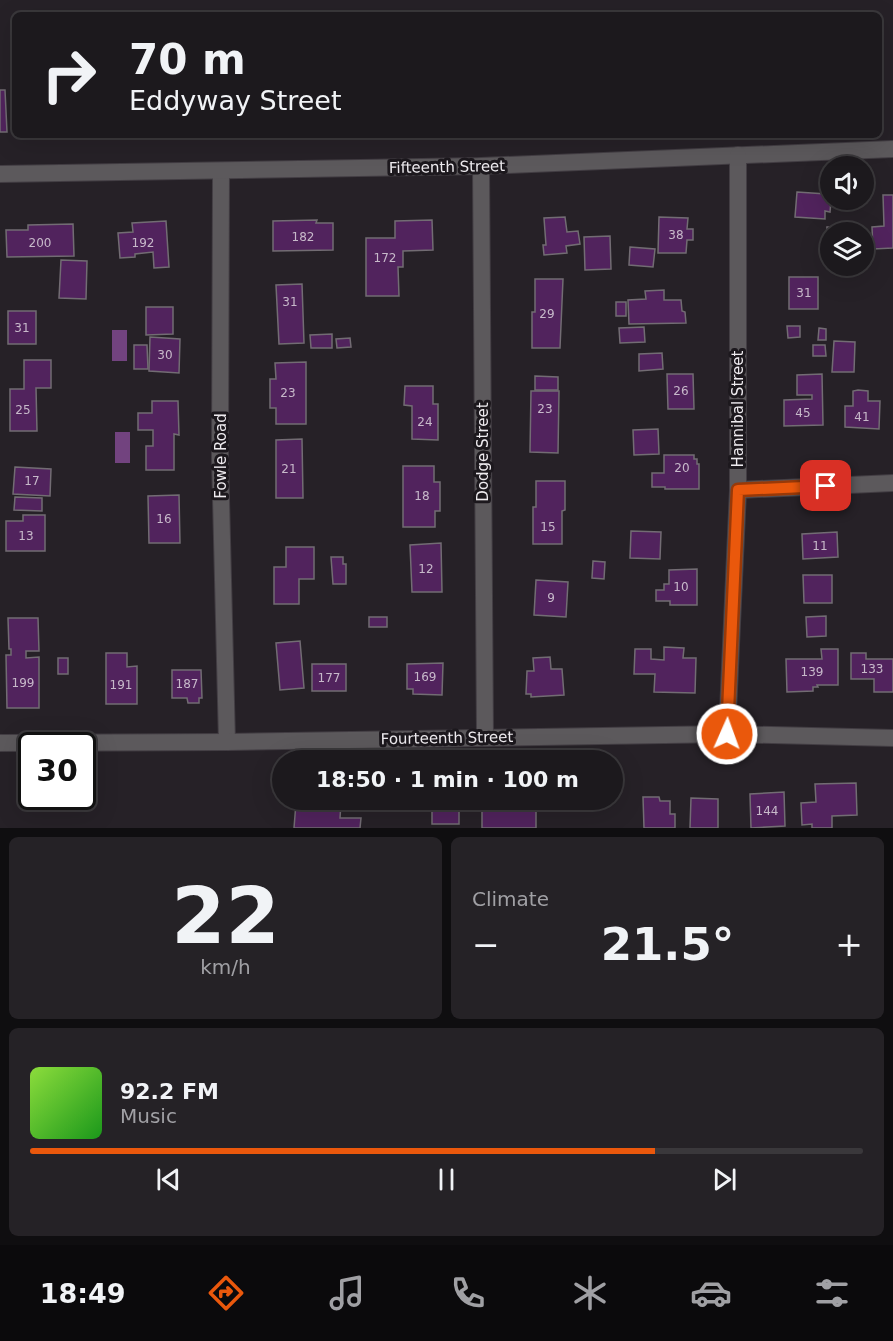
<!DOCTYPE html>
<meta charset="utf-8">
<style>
:root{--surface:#1c191d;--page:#252226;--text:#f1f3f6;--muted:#a0a0a4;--line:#3a383b;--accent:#ea580c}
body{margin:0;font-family:"DejaVu Sans",sans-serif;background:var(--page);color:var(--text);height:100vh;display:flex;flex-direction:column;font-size:22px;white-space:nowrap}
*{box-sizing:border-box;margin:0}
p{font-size:20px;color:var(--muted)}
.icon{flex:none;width:33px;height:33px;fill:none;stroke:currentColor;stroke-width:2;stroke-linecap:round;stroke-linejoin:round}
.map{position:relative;height:828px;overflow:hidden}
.panel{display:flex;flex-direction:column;gap:9px;padding:9px;background:#0f0e10;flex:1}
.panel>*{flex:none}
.guide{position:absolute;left:12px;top:12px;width:870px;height:126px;border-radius:9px;box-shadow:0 6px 24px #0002,0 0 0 2px var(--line);background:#1c191d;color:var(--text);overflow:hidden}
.tools{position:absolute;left:820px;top:156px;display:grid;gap:12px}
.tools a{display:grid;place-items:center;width:54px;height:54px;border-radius:50%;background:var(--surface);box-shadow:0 6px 24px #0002,0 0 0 2px var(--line);font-size:30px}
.speed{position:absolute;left:18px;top:732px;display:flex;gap:12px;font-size:30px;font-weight:700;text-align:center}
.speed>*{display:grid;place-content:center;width:78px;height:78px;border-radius:50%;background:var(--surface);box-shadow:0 6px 24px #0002,0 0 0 2px var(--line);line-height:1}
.speed .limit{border:3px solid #111;border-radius:9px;background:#fff;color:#111}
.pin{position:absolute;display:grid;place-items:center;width:51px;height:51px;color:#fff;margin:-26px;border-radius:12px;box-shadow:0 3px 9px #0006}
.me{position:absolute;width:66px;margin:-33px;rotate:2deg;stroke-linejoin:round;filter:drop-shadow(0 0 4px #0008)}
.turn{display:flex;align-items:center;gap:21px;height:126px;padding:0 18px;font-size:27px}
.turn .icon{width:78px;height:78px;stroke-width:2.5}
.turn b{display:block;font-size:42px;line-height:51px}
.big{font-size:45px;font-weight:800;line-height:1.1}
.panel .widget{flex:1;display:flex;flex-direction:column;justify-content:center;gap:9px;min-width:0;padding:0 21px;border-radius:9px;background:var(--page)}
.panel .dial{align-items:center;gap:0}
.dial b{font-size:78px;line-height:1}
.song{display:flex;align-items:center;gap:18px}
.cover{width:72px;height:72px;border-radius:9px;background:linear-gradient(135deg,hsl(90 70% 55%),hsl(120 70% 35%))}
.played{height:6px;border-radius:3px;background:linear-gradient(90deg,var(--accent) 75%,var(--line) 75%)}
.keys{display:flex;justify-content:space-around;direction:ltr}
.heat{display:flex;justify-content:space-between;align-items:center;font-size:33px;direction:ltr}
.panel .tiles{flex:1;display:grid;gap:9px;grid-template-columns:1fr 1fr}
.widget:last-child{grid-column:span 2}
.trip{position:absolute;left:272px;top:750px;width:351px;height:60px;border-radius:30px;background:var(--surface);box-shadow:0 6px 24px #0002,0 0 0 2px var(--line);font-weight:800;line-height:60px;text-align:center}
.tab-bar{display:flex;height:96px;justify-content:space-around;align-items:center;background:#0b0a0c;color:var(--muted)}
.tab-bar .icon{width:42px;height:42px}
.tab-bar .selected{color:var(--accent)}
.tab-bar b{font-size:27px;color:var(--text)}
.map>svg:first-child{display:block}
.water{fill:#72437f}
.building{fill:#51235d;stroke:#726c73;stroke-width:1.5}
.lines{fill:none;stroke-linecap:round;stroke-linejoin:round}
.minor-casing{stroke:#423d43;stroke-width:18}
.tertiary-casing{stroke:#423d43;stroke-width:18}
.minor{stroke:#5c595c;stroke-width:16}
.tertiary{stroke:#5c595c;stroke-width:16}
.route-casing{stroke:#983908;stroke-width:15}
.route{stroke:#ea580c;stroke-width:10}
.labels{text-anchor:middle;stroke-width:6;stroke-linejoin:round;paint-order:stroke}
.number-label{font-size:12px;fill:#c7b9ca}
.street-label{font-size:15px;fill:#eeebef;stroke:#1c181d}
</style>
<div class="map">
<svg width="893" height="828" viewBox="0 0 893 828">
<rect width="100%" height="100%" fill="#262127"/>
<g class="water">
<rect x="112" y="330" width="15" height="31"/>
<rect x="115" y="432" width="15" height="31"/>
</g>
<g class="building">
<polygon points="0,90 5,90 7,132 0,132"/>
<polygon points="797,192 826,194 826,199 831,200 830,212 825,211 825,219 795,217"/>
<polygon points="883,195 893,195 893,248 873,249 872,227 884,226"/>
<polygon points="565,217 567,232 578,231 580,244 566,246 567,253 544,255 543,245 546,245 544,218"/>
<polygon points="659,217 688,218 687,229 693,229 693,240 687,240 686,253 658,253"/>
<polygon points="317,220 316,223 333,223 333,250 273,251 273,221"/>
<polygon points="432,220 433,250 403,251 403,267 398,267 399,296 366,296 366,238 395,238 395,221"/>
<polygon points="166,221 169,267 154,268 153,252 135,254 135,257 120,258 118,233 133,232 132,223"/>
<polygon points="73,224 74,256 7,257 6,230 28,230 28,225"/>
<polygon points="827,227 856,228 856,232 831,232 831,245 826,245"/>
<polygon points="610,236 611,269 585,270 584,237"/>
<polygon points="630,247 655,249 653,267 629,265"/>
<polygon points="61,260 87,261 86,299 59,298"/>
<rect x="789" y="277" width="29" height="32"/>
<polygon points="535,279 563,279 560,348 532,348 532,312 535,312"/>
<polygon points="302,284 304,343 279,344 276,285"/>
<polygon points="664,290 664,300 681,300 682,311 685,312 686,323 629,324 628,300 646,299 645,291"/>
<rect x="616" y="302" width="10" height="14"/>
<polygon points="146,307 173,307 173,334 146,335"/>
<rect x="8" y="311" width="28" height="33"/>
<polygon points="787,326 800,326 800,337 788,338"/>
<polygon points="644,327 645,342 620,343 619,328"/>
<polygon points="819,328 826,329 826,340 818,340"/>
<polygon points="332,334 332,348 311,348 310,335"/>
<polygon points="150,337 180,339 179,373 149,371"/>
<polygon points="350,338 351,347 337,348 336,339"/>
<polygon points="834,341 855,342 854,372 832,372"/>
<polygon points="134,345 147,345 148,369 134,369"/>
<polygon points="813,345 825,345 826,356 813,356"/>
<polygon points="662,353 663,369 639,371 639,354"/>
<polygon points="24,360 51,360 51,388 36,388 37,431 10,431 10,389 24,389"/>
<polygon points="306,362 306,424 276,424 276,408 270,408 270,379 276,379 275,363"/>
<polygon points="667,374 693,374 694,409 668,409"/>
<polygon points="822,374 823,425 784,426 784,400 812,399 812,395 797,395 797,375"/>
<polygon points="535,376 558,377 558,390 535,390"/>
<polygon points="405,386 433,386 433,404 438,404 438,440 412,439 412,406 404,405"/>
<polygon points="858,390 868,391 868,401 880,401 879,429 845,427 845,406 853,406 853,391"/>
<polygon points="531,391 559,391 558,453 530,452"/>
<polygon points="152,401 178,401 179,435 174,434 174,470 146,470 146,446 153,446 153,430 138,430 138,413 152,413"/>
<polygon points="658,429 659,454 634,455 633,430"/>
<polygon points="302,439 303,498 276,498 276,440"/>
<polygon points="664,455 694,455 694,459 697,459 697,464 699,464 699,489 665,489 665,487 652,487 652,473 664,473"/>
<polygon points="403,466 434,466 434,482 440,482 440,511 435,511 435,527 403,527"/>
<polygon points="15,467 51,469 50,496 13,494"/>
<polygon points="536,481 565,481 565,510 562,511 562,544 533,544 533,507 536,507"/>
<polygon points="179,495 180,543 149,543 148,496"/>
<polygon points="15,497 42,498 42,511 14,510"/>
<polygon points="23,515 45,515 45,551 6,551 6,521 23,521"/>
<polygon points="631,531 661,532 660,559 630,558"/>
<polygon points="837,532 838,557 803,559 802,534"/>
<polygon points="441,543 442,592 412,592 410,545"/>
<polygon points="286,547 314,547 314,579 299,579 299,604 274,604 274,567 286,567"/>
<polygon points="331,557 343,557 343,564 346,564 346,584 333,584"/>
<polygon points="593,561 605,562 604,579 592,578"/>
<polygon points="697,569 697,605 670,605 670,601 656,601 656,590 664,590 664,584 669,584 669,570"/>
<polygon points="803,575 832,575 832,603 804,603"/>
<polygon points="536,580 568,582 566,617 534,615"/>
<polygon points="826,616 826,636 807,637 806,617"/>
<rect x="369" y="617" width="18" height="10"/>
<polygon points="8,618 38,618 39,651 26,651 26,658 39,657 39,708 7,708 6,655 11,655 11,649 9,649"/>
<polygon points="300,641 304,688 280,690 276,643"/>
<polygon points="664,647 684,648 683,658 696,658 695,693 654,692 655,674 634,674 635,649 651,649 651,659 664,660"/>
<polygon points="821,649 838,649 838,685 817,685 818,687 813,687 813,691 787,692 786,659 822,659"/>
<polygon points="106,653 127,653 127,667 137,666 137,704 106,704"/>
<polygon points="851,653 866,653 866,659 893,659 893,692 874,692 874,679 851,679"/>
<polygon points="550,657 551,669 562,669 564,695 531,697 531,694 526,694 527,671 534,671 533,658"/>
<rect x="58" y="658" width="10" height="16"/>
<polygon points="443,663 442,695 413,694 413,689 407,689 407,664"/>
<rect x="312" y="664" width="34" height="27"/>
<polygon points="172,670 201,670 202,698 199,698 199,703 188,703 187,698 172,698"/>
<polygon points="856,783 857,815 832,816 832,828 812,828 812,824 802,825 801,803 816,802 815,784"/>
<polygon points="784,792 785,826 751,828 750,794"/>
<polygon points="643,797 659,797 660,801 670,801 670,814 675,814 675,828 644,828"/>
<polygon points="691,798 718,799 718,828 690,828"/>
<polygon points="425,800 459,800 459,824 432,824 432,803 425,802"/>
<polygon points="317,802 341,803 340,818 361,818 360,828 294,828 296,803"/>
<polygon points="536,802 536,828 482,828 482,803"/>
</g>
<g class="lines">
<g class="minor-casing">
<g id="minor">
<polyline points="481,166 485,738"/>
<polyline points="221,171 220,458 227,742"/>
<polyline points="0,174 481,166 893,149"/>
<polyline points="738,490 893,483"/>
<polyline points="727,734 738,490 738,155"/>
</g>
</g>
<g class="tertiary-casing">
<polyline id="tertiary" points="0,743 227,742 727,734 893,738"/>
</g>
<use href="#minor" class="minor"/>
<use href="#tertiary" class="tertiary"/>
</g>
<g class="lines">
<g class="route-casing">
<polyline id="route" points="727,734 738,490 826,486"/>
</g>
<use href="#route" class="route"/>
</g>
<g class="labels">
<g class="number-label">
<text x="676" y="239">38</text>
<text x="303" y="241">182</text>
<text x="40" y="247">200</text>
<text x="143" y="247">192</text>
<text x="385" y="262">172</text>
<text x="804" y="297">31</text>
<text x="290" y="306">31</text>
<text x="547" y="318">29</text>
<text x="22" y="332">31</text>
<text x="165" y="359">30</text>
<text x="681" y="395">26</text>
<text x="288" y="397">23</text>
<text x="545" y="413">23</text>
<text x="23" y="414">25</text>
<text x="803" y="417">45</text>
<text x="862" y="421">41</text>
<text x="425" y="426">24</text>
<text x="682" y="472">20</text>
<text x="289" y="473">21</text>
<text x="32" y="485">17</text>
<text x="422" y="500">18</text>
<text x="164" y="523">16</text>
<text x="548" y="531">15</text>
<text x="26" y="540">13</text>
<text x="820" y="550">11</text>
<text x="426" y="573">12</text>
<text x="681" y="591">10</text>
<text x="551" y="602">9</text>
<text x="872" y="673">133</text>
<text x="812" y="676">139</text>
<text x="425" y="681">169</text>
<text x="329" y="682">177</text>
<text x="23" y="687">199</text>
<text x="187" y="688">187</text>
<text x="121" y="689">191</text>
<text x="767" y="815">144</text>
</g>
<g class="street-label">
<text transform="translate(447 167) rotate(-1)" y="5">Fifteenth Street</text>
<text transform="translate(738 409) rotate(-90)" y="5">Hannibal Street</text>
<text transform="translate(483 452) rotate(-90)" y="5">Dodge Street</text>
<text transform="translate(221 456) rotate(-90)" y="5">Fowle Road</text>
<text transform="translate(447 738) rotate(-1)" y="5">Fourteenth Street</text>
</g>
</g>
</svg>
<div class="tools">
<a><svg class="icon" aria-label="sound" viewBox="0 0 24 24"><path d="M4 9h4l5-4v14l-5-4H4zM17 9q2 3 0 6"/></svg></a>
<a><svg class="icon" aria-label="layers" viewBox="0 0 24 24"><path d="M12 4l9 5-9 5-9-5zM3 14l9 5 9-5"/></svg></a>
</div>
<div class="speed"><div class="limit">30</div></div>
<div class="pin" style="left:826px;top:486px;background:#d93025"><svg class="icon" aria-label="arrive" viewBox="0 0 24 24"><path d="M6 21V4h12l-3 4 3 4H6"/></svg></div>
<svg class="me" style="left:727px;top:734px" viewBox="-20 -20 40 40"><circle r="17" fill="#ea580c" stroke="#fff" stroke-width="3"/><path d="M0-11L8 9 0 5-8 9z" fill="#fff"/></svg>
<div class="trip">18:50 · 1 min · 100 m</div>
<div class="guide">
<div class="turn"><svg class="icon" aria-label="right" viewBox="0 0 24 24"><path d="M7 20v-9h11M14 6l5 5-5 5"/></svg><div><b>70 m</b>Eddyway Street</div></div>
</div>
</div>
<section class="panel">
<div class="tiles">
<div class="widget dial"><b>22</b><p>km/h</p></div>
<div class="widget"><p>Climate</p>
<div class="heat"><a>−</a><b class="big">21.5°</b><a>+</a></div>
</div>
<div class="widget">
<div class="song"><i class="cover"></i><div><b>92.2 FM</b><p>Music</p></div></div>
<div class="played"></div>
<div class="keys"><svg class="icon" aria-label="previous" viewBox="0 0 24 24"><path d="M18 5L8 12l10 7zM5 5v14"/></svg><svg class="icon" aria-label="pause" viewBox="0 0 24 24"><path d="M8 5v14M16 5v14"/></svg><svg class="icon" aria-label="next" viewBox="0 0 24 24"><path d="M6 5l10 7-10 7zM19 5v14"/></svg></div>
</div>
</div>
</section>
<nav class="tab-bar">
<b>18:49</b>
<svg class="icon selected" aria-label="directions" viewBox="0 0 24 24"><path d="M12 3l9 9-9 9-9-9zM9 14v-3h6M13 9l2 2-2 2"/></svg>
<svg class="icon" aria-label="music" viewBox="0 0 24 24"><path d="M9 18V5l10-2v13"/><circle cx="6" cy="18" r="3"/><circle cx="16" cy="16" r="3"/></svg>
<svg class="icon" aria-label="phone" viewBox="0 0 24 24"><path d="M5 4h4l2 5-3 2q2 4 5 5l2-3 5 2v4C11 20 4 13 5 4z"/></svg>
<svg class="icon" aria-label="climate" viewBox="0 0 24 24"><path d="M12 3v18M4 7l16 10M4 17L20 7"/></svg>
<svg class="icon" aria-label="car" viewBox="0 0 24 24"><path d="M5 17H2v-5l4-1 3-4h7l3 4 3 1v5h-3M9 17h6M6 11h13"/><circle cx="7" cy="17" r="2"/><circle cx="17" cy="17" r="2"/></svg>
<svg class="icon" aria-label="filters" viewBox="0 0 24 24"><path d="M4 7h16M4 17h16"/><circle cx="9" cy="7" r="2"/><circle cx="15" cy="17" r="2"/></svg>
</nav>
